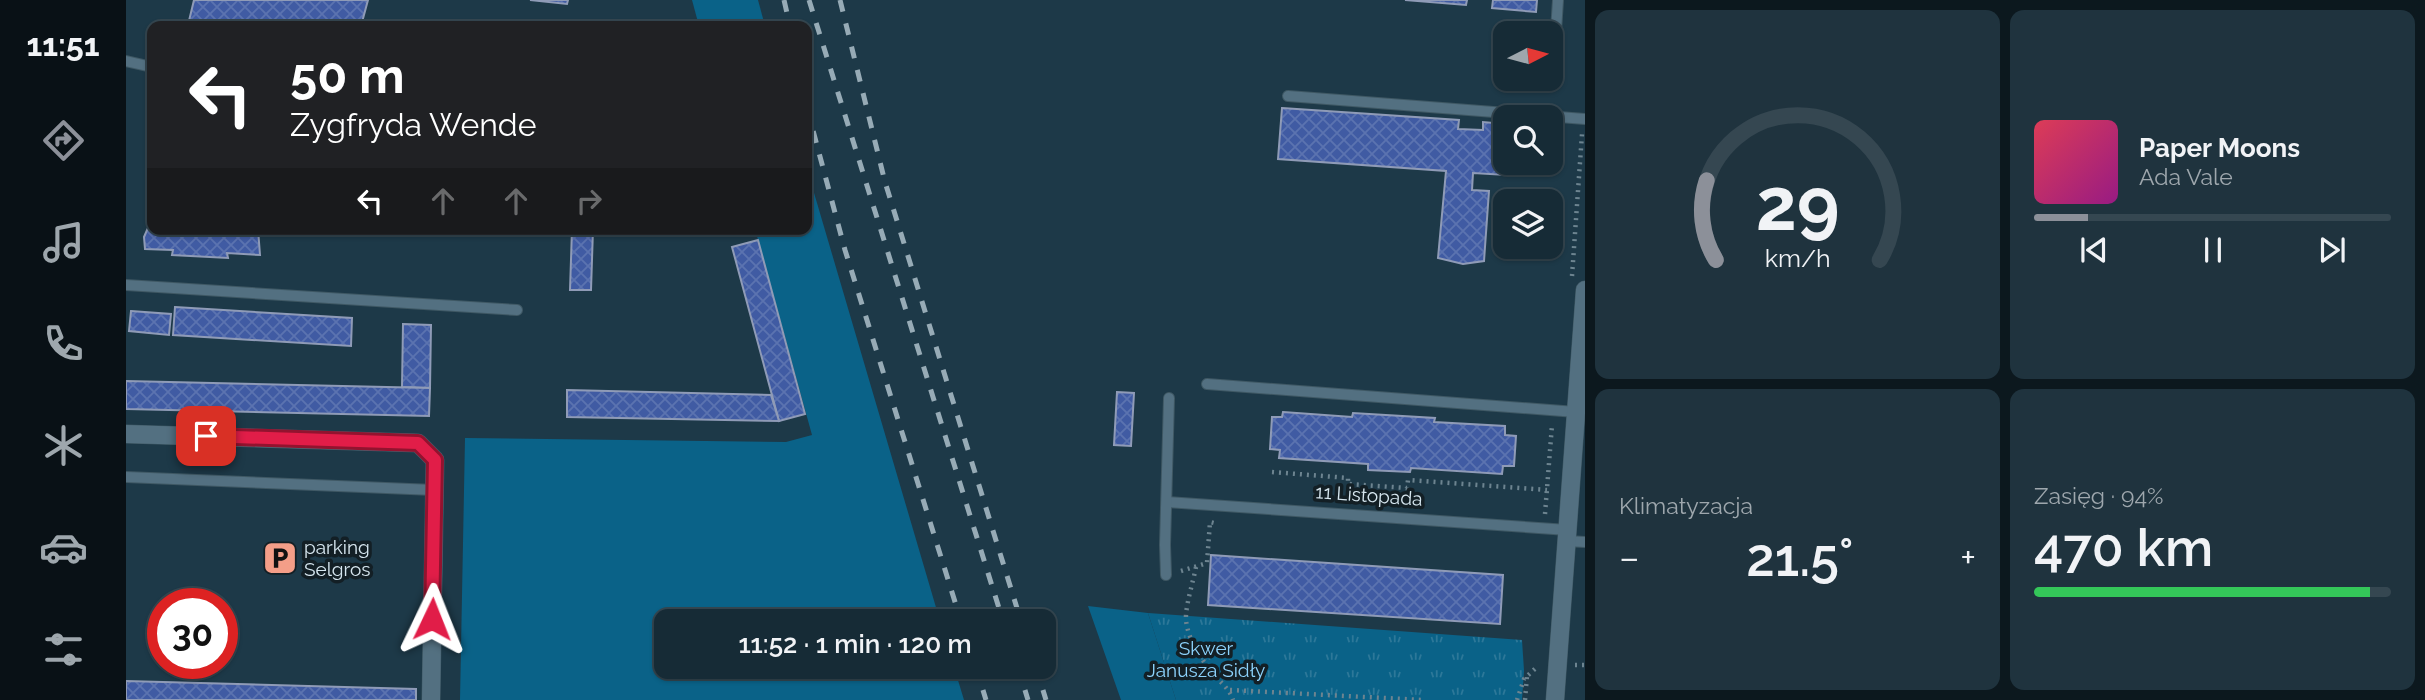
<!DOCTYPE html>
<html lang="pl">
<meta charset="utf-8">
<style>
:root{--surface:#162b36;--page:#1f333e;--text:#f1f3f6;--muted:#9ea7ad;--line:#354751;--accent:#8c9099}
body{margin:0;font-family:Raleway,sans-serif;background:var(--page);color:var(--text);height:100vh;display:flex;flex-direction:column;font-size:26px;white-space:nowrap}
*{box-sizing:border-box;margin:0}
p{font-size:23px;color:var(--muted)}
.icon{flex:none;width:38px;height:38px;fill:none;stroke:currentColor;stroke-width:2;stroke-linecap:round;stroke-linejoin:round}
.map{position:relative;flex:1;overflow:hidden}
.details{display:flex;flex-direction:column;gap:10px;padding:10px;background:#0c181e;width:840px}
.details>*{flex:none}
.hud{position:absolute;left:21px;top:21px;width:665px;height:214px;border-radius:14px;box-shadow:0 2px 5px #0004,0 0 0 2px var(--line);background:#202124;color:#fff;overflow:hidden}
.needle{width:46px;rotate:84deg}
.tools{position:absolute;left:1367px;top:21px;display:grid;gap:14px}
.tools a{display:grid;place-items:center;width:70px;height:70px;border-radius:14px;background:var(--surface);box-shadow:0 2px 5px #0004,0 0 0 2px var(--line);font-size:35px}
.speed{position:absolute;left:21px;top:588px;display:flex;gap:14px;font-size:35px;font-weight:700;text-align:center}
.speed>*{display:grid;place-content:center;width:91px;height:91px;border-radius:50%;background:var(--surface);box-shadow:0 2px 5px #0004,0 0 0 2px var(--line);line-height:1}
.speed .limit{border:10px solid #d22;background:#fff;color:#111}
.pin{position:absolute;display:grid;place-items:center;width:60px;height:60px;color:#fff;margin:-30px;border-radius:14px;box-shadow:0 4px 10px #0006}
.me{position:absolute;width:77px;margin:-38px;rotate:2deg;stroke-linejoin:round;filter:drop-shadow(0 0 5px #0008)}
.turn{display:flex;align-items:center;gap:24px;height:147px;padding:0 28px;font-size:32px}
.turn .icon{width:91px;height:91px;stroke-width:2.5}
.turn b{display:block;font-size:49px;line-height:60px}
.lanes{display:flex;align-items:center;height:66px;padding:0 28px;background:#0003;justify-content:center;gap:35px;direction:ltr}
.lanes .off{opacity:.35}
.big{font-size:52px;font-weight:600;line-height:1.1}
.details .tile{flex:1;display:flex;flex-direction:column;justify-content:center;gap:10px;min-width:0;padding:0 24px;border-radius:14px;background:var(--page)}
.details .dial{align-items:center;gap:0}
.dial svg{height:182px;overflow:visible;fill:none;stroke:var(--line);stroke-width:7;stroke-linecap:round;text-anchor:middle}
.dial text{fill:var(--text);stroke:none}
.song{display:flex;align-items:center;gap:21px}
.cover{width:84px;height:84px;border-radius:10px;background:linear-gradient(135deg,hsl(350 70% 55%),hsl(310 70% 35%))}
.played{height:7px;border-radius:4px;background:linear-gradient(90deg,var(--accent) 15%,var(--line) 15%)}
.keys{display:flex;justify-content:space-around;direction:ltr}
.heat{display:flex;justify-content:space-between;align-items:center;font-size:38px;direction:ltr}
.charge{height:10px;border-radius:5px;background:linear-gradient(90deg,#34c759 94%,var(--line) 0)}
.details .tiles{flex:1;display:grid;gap:10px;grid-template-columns:repeat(2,1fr)}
.trip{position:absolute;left:528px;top:609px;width:402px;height:70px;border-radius:14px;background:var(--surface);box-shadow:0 2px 5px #0004,0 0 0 2px var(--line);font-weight:600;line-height:70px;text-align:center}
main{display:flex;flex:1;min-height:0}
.tabs{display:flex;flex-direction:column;width:126px;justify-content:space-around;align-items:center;background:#091116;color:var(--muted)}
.tabs .icon{width:49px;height:49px}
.tabs .selected{color:var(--accent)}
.tabs b{font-size:32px;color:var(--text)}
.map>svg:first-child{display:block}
.grass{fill:#0a6288}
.park{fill:url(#park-tufts)}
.building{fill:url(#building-cross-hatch);stroke:#8f9bb7;stroke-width:2}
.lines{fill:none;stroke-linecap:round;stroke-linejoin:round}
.service-casing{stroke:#3f5864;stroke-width:12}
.minor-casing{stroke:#3f5864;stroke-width:19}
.path{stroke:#6d8490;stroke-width:4.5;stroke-dasharray:2 5;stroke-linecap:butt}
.service{stroke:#537081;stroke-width:10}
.minor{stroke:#537081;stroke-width:18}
.rail{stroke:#97abb6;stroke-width:5;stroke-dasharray:12 12;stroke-linecap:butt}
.route-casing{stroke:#92132f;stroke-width:18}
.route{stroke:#e11d48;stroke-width:12}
.labels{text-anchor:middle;stroke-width:7;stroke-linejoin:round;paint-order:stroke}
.street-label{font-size:19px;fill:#d7e7f0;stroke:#131f25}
.poi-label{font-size:19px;fill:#d7e7f0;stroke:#131f25;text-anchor:start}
.park-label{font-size:19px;fill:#8dd3fc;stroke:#131f25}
</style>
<main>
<nav class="tabs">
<b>11:51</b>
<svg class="icon selected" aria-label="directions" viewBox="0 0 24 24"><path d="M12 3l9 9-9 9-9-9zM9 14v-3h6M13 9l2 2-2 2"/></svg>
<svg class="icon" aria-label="music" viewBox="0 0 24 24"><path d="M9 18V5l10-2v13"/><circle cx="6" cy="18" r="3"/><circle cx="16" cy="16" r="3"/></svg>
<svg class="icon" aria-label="phone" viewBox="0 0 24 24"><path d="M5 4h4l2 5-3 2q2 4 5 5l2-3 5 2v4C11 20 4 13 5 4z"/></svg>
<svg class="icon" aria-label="climate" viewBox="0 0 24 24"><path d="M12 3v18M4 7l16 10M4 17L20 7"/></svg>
<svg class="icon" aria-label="car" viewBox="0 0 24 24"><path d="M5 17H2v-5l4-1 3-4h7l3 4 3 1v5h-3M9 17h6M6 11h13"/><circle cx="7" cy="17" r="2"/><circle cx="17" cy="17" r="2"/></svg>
<svg class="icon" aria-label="filters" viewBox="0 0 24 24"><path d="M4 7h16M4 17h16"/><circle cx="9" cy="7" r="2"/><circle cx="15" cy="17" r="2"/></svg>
</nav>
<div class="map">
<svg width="1459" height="700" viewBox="0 0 1459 700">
<defs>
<pattern id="park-tufts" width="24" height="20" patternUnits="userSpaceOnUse" patternTransform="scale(1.75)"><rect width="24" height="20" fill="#0a6288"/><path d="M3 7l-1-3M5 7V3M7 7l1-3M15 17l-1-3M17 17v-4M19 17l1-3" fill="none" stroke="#2d7899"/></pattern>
<pattern id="building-cross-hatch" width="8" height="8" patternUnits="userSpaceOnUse" patternTransform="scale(1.75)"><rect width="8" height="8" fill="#405ba3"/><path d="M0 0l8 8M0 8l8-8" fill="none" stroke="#5b73b0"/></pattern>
</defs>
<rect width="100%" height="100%" fill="#1d3948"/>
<g class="grass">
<polygon points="566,0 632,0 639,26 573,26"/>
<polygon points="681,169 814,621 541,621 541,667 828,667 838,700 334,700 339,438 660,442 686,435 629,229 681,229"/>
<polygon points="962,606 1022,613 1050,700 995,700"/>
</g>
<polygon class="park" points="1022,613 1396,640 1398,671 1396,700 1050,700"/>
<g class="building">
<polygon points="68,0 242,0 235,26 67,26 62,25"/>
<polygon points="404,0 442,0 441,4"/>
<polygon points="1279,0 1341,0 1340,5"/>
<polygon points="1367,0 1411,0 1410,12 1366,8"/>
<polygon points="1156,108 1333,120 1332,129 1357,130 1357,122 1379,124 1379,163 1398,163 1397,176 1347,173 1346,190 1363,191 1358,261 1337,264 1312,258 1320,171 1152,159"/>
<polygon points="25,221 26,229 132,229 134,255 101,253 102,258 46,255 47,250 19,249 18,237"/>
<polygon points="446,229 467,229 465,290 444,290"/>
<polygon points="632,240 679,414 653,421 606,247"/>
<polygon points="49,307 226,318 225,346 47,335"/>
<polygon points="5,311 45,314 43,335 3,331"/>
<polygon points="277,324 305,325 304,388 276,387"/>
<polygon points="0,381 304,388 303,416 0,409"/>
<polygon points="441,390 645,395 653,421 441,417"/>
<polygon points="991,392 1008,393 1005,446 988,445"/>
<polygon points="1157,412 1226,417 1227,413 1309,418 1308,422 1379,426 1379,435 1390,436 1388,466 1377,466 1376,474 1285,468 1284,472 1242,470 1242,464 1153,458 1154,450 1144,449 1146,417 1156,417"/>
<polygon points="1085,555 1377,575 1374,624 1082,605"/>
<polygon points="0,681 290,689 290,700 0,700"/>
</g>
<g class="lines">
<g class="service-casing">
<g id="service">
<polyline points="1430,31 1432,0"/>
<polyline points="0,61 26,67"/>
<polyline points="1162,96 1459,119"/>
<polyline points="0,285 391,310"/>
<polyline points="1081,384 1450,412"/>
<polyline points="0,477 308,490"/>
<polyline points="1041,502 1442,530"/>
<polyline points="1441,541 1459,542"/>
<polyline points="1040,575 1039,545 1043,398"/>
</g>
</g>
<g class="minor-casing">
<g id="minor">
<polyline points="0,434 292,443 309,460 305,700"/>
<polyline points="1429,700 1459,290"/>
</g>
</g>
<g class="path">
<polyline points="1446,276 1456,134"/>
<polyline points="1146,472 1222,478 1222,484 1281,488 1282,480 1421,490"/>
<polyline points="1419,514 1426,425"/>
<path d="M1070,567C1067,582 1061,601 1060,615C1059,634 1073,656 1084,670C1092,681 1103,687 1107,700"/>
<polyline points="1055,571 1081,563 1084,522 1088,523"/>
<polyline points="1449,665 1459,665"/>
<polyline points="1104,690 1297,700"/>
<polyline points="1391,700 1398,679 1412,666"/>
<polyline points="1399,700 1401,676"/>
</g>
<use href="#service" class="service"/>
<use href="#minor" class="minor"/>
<g class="rail">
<polyline points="658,0 664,26"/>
<polyline points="683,0 877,621"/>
<polyline points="714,0 759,182 895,621"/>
<polyline points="681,108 719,250 835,621"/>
<polyline points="850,667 860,700"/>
<polyline points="892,667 902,700"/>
<polyline points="910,667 920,700"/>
</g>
</g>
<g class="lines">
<g class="route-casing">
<polyline id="route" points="80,436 292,443 309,460 306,619"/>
</g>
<use href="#route" class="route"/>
</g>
<defs>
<g id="parking-square" transform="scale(1.75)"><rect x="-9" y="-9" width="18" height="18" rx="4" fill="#f49e88" stroke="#131f25"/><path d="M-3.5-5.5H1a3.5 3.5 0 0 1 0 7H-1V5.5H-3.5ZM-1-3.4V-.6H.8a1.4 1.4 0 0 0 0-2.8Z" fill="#111"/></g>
</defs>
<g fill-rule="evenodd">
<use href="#parking-square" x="154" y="558"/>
</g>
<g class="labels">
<g class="street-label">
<text transform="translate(1243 495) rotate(4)" y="7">11 Listopada</text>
</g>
<g class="poi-label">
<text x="178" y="554">parking<tspan x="178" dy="22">Selgros</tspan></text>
</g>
<g class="park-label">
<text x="1080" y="655">Skwer<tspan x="1080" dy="22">Janusza Sidły</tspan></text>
</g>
</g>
</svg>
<div class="tools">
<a><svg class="needle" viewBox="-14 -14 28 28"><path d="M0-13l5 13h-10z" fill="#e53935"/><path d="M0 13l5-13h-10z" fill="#9ea7ad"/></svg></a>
<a><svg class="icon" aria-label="search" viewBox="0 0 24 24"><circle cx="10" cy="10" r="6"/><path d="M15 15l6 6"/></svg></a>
<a><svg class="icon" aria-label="layers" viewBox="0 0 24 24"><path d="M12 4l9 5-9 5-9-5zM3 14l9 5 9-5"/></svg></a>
</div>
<div class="speed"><div class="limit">30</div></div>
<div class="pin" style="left:80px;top:436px;background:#d93025"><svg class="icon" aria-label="arrive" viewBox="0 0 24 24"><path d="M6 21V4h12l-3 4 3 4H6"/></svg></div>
<svg class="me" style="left:306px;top:619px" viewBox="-20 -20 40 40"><path d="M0-17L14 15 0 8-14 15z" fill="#e11d48" stroke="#fff" stroke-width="4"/></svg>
<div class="trip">11:52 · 1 min · 120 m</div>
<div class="hud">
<div class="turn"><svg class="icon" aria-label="left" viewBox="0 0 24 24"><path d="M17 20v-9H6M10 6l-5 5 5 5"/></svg><div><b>50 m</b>Zygfryda Wende</div></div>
<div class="lanes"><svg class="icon" aria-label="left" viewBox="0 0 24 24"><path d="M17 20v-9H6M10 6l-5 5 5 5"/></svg><svg class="icon off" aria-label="ahead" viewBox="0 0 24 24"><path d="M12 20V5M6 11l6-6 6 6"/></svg><svg class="icon off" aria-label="ahead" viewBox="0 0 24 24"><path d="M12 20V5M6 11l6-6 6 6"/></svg><svg class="icon off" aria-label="right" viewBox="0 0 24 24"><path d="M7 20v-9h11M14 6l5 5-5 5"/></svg></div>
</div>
</div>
<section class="details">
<div class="tiles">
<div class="tile dial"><svg viewBox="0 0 100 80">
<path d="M14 69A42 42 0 1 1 86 69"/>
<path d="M14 69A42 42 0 0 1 10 34" stroke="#8c9099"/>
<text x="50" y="56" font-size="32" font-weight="700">29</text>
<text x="50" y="72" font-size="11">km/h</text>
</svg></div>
<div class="tile">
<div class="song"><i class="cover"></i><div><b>Paper Moons</b><p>Ada Vale</p></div></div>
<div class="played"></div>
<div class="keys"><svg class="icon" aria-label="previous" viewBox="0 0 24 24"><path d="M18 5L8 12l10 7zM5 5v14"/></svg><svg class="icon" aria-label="pause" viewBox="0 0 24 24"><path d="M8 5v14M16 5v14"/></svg><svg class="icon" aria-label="next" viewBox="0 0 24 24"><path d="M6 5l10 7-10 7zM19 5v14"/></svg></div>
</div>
<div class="tile"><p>Klimatyzacja</p>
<div class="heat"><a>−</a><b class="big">21.5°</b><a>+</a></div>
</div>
<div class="tile"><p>Zasięg · 94%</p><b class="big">470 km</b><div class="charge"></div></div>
</div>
</section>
</main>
